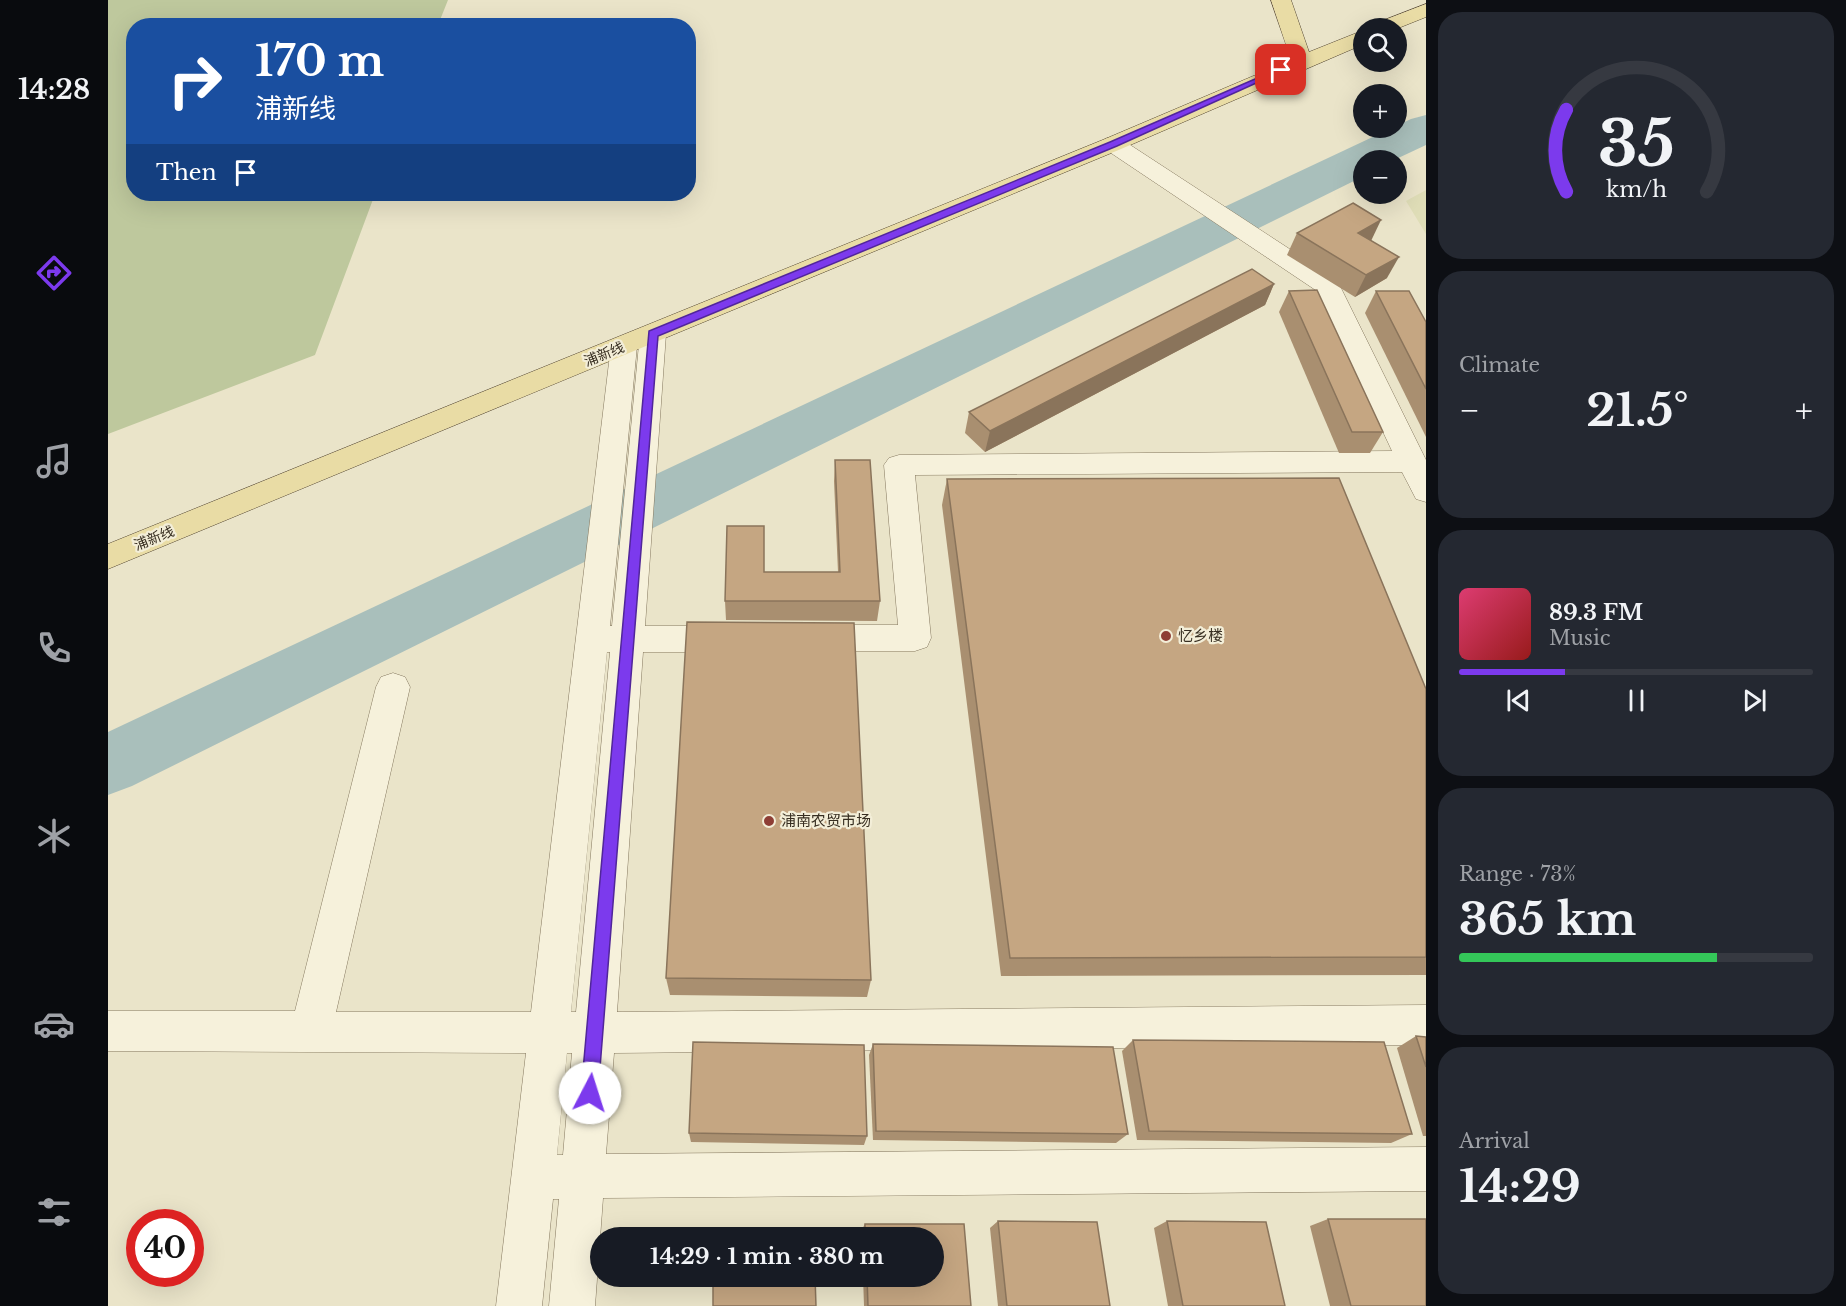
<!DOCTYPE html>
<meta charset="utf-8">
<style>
:root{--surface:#171b24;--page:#242831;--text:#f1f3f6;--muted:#9ea1a6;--line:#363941;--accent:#7c3aed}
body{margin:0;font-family:"Libre Baskerville","Noto Sans SC",serif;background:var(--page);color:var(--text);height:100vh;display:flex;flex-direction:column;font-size:22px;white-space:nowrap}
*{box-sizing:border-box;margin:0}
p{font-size:20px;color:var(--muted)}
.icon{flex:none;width:33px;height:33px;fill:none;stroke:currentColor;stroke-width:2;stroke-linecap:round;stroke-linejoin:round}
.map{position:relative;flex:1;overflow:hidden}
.side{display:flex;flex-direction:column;gap:12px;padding:12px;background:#0d0f14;width:420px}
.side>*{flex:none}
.top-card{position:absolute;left:18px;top:18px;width:570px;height:183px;border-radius:24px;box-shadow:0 6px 24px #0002;background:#1a4fa0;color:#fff;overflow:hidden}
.controls{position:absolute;left:1245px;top:18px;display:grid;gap:12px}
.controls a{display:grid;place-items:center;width:54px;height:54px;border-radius:50%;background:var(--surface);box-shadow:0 6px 24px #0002;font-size:30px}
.speed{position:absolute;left:18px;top:1209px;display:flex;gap:12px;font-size:30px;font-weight:700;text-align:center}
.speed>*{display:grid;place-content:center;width:78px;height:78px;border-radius:50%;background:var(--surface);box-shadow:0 6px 24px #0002;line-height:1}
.speed .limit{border:9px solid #d22;background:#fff;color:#111}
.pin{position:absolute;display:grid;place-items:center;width:51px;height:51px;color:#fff;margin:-26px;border-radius:12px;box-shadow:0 3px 9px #0006}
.me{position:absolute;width:66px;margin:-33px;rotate:5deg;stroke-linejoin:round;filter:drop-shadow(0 0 4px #0008)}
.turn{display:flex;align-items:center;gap:21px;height:126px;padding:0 30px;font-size:27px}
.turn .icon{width:78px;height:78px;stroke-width:2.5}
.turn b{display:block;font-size:42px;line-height:51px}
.then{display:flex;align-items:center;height:57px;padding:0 30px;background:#0003;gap:12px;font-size:22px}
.big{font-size:45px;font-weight:700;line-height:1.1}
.side .widget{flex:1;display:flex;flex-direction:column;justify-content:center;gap:9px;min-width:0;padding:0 21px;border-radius:24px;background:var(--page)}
.side .dial{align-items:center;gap:0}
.dial svg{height:156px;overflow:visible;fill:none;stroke:var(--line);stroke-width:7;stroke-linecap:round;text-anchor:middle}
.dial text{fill:var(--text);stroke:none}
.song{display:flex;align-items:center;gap:18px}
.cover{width:72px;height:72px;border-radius:9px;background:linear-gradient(135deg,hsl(340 70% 55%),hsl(0 70% 35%))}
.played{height:6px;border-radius:3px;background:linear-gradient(90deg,var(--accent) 30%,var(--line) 30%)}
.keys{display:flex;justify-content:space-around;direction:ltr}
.heat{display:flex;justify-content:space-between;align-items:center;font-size:33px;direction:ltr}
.charge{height:9px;border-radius:4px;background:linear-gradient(90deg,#34c759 73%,var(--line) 0)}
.trip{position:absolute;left:482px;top:1227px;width:354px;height:60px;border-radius:30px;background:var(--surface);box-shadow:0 6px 24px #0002;font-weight:700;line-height:60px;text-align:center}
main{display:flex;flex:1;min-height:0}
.dock{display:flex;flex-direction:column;width:108px;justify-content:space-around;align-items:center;background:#090b0e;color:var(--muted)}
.dock .icon{width:42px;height:42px}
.dock .current{color:var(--accent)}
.dock b{font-size:27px;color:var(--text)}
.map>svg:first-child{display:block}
.farmland{fill:#dfddb7}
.green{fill:#bec89d}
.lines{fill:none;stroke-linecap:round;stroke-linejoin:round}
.river{fill:#a9bfbb;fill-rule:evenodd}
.minor-casing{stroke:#85785f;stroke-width:1}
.major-casing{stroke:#544633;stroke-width:1}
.minor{fill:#f6f1db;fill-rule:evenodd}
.major{fill:#e9dca5;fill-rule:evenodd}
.wall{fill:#a98f70}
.shaded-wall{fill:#8a745b}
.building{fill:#c5a682;stroke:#8a745b;stroke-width:1.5}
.route{fill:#7c3aed;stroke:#51269a;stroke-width:1.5}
.poi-dot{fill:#8e3e35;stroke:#f3eed8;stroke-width:2}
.labels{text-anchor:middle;stroke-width:4.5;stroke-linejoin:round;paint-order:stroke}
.far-street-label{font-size:14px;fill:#372e21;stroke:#f3eed8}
.poi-label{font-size:15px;fill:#372e21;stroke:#f3eed8;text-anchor:start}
</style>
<main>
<nav class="dock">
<b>14:28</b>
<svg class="icon current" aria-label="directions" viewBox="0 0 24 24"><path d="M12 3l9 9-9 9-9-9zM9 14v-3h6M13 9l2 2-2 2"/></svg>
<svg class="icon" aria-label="music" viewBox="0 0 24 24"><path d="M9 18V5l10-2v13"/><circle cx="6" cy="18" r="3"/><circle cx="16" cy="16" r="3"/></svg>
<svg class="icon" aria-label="phone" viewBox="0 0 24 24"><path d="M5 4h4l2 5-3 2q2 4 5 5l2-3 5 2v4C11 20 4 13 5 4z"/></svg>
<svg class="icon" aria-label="climate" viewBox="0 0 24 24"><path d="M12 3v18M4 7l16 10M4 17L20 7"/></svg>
<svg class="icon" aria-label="car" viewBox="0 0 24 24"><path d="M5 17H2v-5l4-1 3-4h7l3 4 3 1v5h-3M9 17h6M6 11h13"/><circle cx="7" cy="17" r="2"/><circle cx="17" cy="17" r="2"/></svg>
<svg class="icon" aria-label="filters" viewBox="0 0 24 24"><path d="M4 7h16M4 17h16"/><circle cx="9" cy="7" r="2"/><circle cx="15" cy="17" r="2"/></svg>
</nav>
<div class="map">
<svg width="1318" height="1306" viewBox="0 0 1318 1306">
<rect width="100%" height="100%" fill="#eae4c9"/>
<polygon class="farmland" points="1318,190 1318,234 1298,201"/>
<polygon class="green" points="0,0 340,0 330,25 26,26 26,194 267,194 207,355 0,434"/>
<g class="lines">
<polygon class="river" points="1318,115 1318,145 1286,160 1256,160 1256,176 24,786 0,795 0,732 1303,119"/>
<g class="minor-casing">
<g id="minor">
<polygon points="1005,137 1013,139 1229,280 1318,460 1318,502 1308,499 1294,472 807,475 823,638 819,647 807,651 703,651 691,647 687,638 691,629 703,625 790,625 776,465 781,458 791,455 1284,451 1209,291 997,149 994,144 997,139"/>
<path d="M545,325L554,328L558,334L537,626H622L634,630L638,639L634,648L622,652H535L509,1012L1318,1005V1045L506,1053L498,1154L1318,1147V1191L495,1198L487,1306H441L451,1199H445L434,1306H388L418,1053L0,1051V1011H187L268,687L273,677L285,673L297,677L302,687L228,1012H423L503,346L507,340L516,337L525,340L529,346L502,626H504L532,334L536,328ZM499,652H502L468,1012H463ZM459,1053H464L455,1155H449Z"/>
</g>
</g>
<g class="major-casing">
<g id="major">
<polygon points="1163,0 1183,0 1201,52 1256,30 1256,44 1013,149 0,569 0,544 997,139 1183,60"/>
<polygon points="1318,4 1318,17 1288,29 1263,28 1266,24"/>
</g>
</g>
<use href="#minor" class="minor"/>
<use href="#major" class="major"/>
</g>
<g class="wall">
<polygon points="1189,233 1263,240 1279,278 1247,297 1179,255"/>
<polygon points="1166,284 1157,305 877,452 857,433 861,412"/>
<polygon points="1181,291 1275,432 1262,453 1231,453 1171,312"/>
<polygon points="1268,291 1318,322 1318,437 1257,313"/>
<polygon points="727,460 772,601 769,621 618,620 617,601 656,572 730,572 726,481"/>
<polygon points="839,479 1318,689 1318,975 893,976 834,505"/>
<polygon points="558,978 763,980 759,997 562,995"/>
<polygon points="1308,1036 1318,1037 1318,1136 1315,1136 1289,1048"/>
<polygon points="1025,1040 1304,1134 1283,1143 1029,1140 1014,1051"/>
<polygon points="765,1044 1020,1134 1008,1143 765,1140 761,1055"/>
<polygon points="581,1133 759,1136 756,1145 583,1142"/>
<polygon points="1220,1219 1318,1306 1222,1306 1202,1226"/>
<polygon points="890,1221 1002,1306 890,1306 882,1228"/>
<polygon points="1059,1221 1177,1306 1060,1306 1046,1228"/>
<polygon points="757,1224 856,1224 863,1306 756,1306 755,1276 825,1276 825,1238 754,1238 753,1231"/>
</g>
<g class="shaded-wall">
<polygon points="1273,220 1263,241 1250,233"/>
<polygon points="1291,257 1279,278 1247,297 1258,275"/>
<polygon points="1166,284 1157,305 877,452 882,431"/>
</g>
<g class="building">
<polygon points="1245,203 1273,220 1250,233 1291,257 1258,275 1189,233"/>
<polygon points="1144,269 1166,284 882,431 861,412"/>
<polygon points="1209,290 1275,432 1244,432 1181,291"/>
<polygon points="1268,291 1301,291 1318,322 1318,389"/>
<polygon points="727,460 762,460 772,601 617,601 619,526 656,526 656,572 732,572"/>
<polygon points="1231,478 1318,689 1318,957 902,958 839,479"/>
<polygon points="579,622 746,623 763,980 558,978"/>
<polygon points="1308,1036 1318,1037 1318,1067"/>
<polygon points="1025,1040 1276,1042 1304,1134 1041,1131"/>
<polygon points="585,1042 756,1045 759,1136 581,1133"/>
<polygon points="765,1044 1005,1047 1020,1134 768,1131"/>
<polygon points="1220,1219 1318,1219 1318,1306 1243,1306"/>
<polygon points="890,1221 989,1222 1002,1306 899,1306"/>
<polygon points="1059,1221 1158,1222 1177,1306 1075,1306"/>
<polygon points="757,1224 856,1224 863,1306 760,1306 759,1276 825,1276 825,1238 757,1238"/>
<rect x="606" y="1231" width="100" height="7"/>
<polygon points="605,1276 707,1276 708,1306 605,1306"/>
</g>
<polygon class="route" points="1170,69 1177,70 1009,146 550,336 490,1093 488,1099 482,1102 475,1099 473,1093 541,331 1002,142"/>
<g class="poi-dot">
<circle cx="1058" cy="636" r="6"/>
<circle cx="661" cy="821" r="6"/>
</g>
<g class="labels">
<g class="far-street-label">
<text transform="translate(496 354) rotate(-22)" y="5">浦新线</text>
<text transform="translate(46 538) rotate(-22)" y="5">浦新线</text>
</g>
<g class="poi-label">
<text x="1070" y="641">忆乡楼</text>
<text x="673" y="826">浦南农贸市场</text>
</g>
</g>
</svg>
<div class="controls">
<a><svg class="icon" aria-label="search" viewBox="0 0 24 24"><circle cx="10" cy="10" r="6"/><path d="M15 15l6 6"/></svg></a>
<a>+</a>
<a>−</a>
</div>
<div class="speed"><div class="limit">40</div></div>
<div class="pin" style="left:1173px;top:70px;background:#d93025"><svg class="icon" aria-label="arrive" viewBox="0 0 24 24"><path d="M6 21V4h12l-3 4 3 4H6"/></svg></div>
<svg class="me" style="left:482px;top:1093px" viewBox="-20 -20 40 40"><circle r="19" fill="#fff"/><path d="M0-13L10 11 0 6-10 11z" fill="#7c3aed"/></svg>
<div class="trip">14:29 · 1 min · 380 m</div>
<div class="top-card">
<div class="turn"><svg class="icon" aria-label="right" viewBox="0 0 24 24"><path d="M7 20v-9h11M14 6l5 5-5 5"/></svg><div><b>170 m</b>浦新线</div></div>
<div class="then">Then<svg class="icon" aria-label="arrive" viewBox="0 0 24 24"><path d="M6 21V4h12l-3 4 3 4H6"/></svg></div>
</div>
</div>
<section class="side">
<div class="widget dial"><svg viewBox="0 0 100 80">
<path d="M14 69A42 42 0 1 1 86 69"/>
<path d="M14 69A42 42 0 0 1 14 27" stroke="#7c3aed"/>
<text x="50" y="56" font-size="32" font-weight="700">35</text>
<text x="50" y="72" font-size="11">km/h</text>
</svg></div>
<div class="widget"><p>Climate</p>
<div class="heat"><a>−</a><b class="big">21.5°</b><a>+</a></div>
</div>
<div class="widget">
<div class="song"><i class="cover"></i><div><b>89.3 FM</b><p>Music</p></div></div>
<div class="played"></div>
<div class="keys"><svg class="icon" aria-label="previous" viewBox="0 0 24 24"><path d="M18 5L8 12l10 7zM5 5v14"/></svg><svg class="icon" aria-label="pause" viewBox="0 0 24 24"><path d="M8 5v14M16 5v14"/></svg><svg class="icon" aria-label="next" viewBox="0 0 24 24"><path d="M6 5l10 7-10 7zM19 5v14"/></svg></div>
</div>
<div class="widget"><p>Range · 73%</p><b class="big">365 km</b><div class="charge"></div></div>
<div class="widget"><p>Arrival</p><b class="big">14:29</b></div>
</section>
</main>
